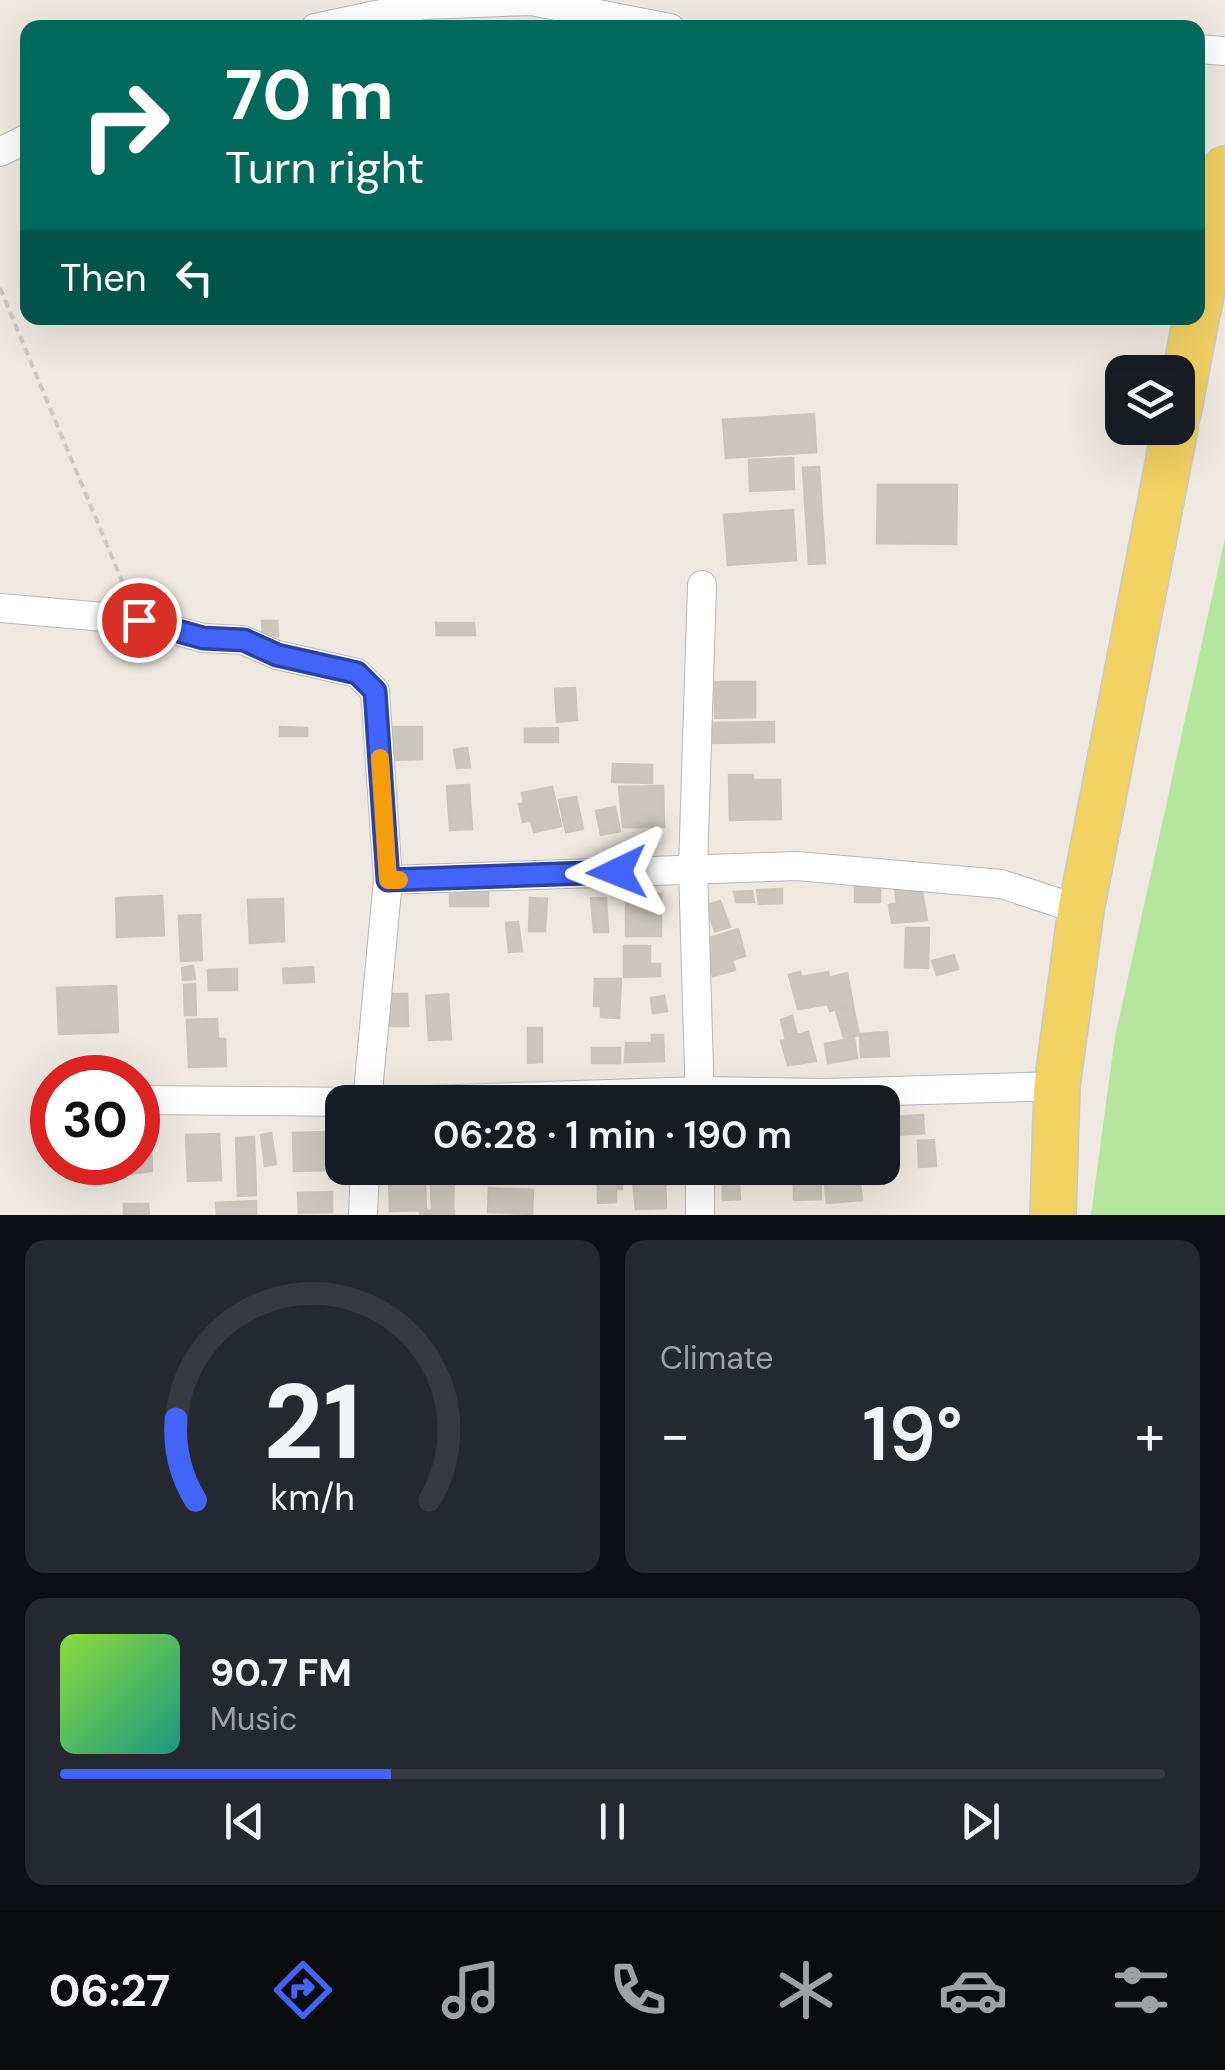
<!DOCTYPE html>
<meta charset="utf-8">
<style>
:root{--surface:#171b24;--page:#242831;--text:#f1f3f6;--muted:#9ea1a6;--line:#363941;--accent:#4264fb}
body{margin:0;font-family:"DM Sans",sans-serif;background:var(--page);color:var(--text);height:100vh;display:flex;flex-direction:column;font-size:38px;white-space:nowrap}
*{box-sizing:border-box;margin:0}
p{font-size:32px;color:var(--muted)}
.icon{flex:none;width:55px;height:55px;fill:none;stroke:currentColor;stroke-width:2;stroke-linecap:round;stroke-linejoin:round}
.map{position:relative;height:1215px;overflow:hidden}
.side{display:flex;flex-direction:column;gap:25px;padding:25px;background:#0d0f14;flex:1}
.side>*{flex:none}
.guide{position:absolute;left:20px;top:20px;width:1185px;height:305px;border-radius:20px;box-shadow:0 10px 40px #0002;background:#00695c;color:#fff;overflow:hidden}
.controls{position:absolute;left:1105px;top:355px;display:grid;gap:20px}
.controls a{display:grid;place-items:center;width:90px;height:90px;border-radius:20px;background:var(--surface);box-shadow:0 10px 40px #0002;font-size:50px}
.speed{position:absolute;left:30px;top:1055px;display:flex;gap:20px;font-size:50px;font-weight:700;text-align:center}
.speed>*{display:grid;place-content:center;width:130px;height:130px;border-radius:50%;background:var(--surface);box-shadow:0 10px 40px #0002;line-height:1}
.speed .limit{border:15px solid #d22;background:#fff;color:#111}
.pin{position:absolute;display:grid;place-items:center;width:85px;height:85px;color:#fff;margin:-42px;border:5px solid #fff;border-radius:50%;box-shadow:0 2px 10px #0007}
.me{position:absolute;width:110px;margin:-55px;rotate:268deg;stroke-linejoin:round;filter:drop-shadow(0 0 8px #0008)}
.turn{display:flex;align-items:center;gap:35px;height:210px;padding:0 40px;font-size:45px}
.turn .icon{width:130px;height:130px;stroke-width:2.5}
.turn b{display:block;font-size:70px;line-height:85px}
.then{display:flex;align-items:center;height:95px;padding:0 40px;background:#0003;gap:20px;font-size:38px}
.big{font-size:75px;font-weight:600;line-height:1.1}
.side .widget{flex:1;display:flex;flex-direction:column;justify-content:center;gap:15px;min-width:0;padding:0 35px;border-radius:20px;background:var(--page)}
.side .dial{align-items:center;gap:0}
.dial svg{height:260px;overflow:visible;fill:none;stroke:var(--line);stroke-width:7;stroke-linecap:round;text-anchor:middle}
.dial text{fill:var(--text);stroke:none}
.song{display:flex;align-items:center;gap:30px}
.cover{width:120px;height:120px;border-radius:15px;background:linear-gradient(135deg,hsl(90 70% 55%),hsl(170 70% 35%))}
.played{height:10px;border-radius:5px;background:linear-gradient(90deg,var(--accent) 30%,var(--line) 30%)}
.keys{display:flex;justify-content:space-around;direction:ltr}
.heat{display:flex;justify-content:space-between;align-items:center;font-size:55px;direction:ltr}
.side .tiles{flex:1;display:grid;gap:25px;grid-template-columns:1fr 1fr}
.widget:last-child{grid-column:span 2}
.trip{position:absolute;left:325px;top:1085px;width:575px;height:100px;border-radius:20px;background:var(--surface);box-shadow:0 10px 40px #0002;font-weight:600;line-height:100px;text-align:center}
.dock{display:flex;height:160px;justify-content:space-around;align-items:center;background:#090b0e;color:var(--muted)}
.dock .icon{width:70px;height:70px}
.dock .active{color:var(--accent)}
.dock b{font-size:45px;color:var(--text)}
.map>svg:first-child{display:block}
.green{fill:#b6e59e}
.building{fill:#cbc7bf;stroke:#cbc5ba;stroke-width:2.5}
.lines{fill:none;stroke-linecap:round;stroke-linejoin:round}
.minor-casing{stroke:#b4b7c1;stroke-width:30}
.primary-casing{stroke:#c9c9c9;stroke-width:48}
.path{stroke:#c9c9c9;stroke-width:4;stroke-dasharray:8 5;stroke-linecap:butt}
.minor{stroke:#fff;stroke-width:28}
.primary{stroke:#f2d163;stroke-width:45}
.route-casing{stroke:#2b41a3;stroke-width:25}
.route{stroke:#4264fb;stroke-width:18}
.slow{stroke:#f59e0b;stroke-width:18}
</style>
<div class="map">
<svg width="1225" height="1215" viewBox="0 0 1225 1215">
<rect width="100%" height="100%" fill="#efe9e1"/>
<polygon class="green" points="1225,538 1225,1215 1091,1215 1115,1037"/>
<g class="building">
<polygon points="814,414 816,452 726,458 723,420"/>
<polygon points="793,458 794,489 750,491 749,460"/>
<polygon points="819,467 825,563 809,564 803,468"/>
<polygon points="878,485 957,485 956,544 877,543"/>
<polygon points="793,510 796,560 728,565 724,515"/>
<polygon points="262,621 277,621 278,636 263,637"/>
<polygon points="436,623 474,623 475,635 437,635"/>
<polygon points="715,682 755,682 755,717 715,718"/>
<polygon points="575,688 577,720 557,722 555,689"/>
<polygon points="774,722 774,742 709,743 709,723"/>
<polygon points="280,727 307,728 307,736 280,736"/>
<polygon points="391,727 422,727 422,759 391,760"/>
<polygon points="558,728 558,742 525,742 525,729"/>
<polygon points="467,748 470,767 457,768 454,750"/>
<polygon points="613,764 652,765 652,783 612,782"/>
<polygon points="729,775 753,775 753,780 780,780 781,819 730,820"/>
<polygon points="469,785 472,829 450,830 447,786"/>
<polygon points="663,786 664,827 623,827 619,787"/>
<polygon points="552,787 561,826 534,832 531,820 523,822 519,804 524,804 522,793"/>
<polygon points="576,797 583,829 566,832 559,800"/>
<polygon points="615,807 620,831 601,835 596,811"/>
<polygon points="855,886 880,887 880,902 855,902"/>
<polygon points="921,886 927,920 892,923 889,905 897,903 895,890"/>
<polygon points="782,889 782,903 759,904 757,890"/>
<rect x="450" y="891" width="38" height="15"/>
<polygon points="752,891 754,902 736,902 734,892"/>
<rect x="626" y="894" width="35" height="42"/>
<polygon points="162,896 164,935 117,937 116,898"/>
<polygon points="530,898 547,899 545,931 529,931"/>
<polygon points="591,898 606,898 608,932 594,932"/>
<polygon points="283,899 284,941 250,943 248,900"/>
<polygon points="720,901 730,927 715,931 706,905"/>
<polygon points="200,915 202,960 181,961 179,916"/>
<polygon points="518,922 522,951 509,952 506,923"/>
<polygon points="906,928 929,928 928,968 905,967"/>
<polygon points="738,929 745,956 732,960 735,970 713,976 703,940"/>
<polygon points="624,946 650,946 650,964 660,964 660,976 624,977"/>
<polygon points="954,955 958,969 937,975 932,961"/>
<polygon points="193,966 195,979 183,980 182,968"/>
<polygon points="313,967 314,982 284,983 283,969"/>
<polygon points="237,969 237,990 209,990 208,970"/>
<polygon points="800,972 801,977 828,972 829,978 847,973 853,1005 830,1011 828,1004 798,1009 789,975"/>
<polygon points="595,979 621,979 619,1018 601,1017 601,1006 594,1006"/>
<polygon points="195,984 196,1015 185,1015 184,985"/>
<polygon points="116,986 118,1032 59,1034 57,988"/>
<polygon points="386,994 407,994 408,1026 386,1026"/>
<polygon points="448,994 451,1039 429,1040 426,996"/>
<polygon points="664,996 667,1011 653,1013 651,998"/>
<polygon points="853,1006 859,1035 844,1038 836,1011"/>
<polygon points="792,1016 797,1035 808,1032 816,1061 788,1065 781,1041 786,1040 781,1020"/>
<polygon points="217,1019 218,1039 225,1039 226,1066 189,1067 187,1020"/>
<polygon points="528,1028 542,1028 542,1062 528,1063"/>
<polygon points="887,1032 889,1056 861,1057 860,1034"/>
<polygon points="652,1035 663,1035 664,1061 625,1062 626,1043 652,1043"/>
<polygon points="854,1038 857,1058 828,1063 825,1044"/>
<rect x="592" y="1048" width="28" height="15"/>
<polygon points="923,1115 924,1133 882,1136 882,1118"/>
<polygon points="329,1132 331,1170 294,1171 293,1133"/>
<polygon points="271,1133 276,1164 265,1166 261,1135"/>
<polygon points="219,1134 221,1180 188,1181 186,1135"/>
<polygon points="254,1137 256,1195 238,1196 236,1138"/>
<polygon points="138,1138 139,1145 151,1144 152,1171 115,1176 114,1162 138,1162"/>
<polygon points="934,1140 936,1166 919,1167 918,1141"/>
<polygon points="430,1168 454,1168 453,1209 432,1209"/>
<polygon points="622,1168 622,1189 616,1189 616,1202 598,1203 598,1170"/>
<polygon points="794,1168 820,1168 821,1199 794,1200"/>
<polygon points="823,1168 858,1168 862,1200 827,1203"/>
<polygon points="738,1169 740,1199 723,1200 722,1171"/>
<polygon points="665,1170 666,1208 636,1209 632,1173"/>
<polygon points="425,1180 426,1210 390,1211 389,1181"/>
<polygon points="489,1188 533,1190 532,1214 488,1212"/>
<polygon points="332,1192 332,1212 299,1213 298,1193"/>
<polygon points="256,1201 256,1214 217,1215 216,1203"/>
<polygon points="124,1204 148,1204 149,1215 124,1215"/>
<rect x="420" y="1210" width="34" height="5"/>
</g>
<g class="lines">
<g class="minor-casing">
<g id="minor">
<polyline points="315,28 423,5 531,1 670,28"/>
<polyline points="1198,49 1225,51"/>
<polyline points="0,152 28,138"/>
<polyline points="0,608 139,620 203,638 243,640 277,655 357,673 375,691 388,880 367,1102"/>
<polyline points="388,880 797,866 1001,884 1081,910"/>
<polyline points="138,1100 364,1102"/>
<polyline points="368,1102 701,1091 825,1093 1057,1086"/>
<polyline points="700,1102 693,869 702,585"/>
<polyline points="363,1215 365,1168"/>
<polyline points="700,1215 700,1168"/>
</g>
</g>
<g class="primary-casing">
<g id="primary">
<polyline points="1198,310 1225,169"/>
<polyline points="1178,413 1196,318"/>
<polyline points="1053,1215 1057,1086 1081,910 1175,428"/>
</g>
</g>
<polyline class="path" points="0,288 127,593"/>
<use href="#minor" class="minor"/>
<use href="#primary" class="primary"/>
</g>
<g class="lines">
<g class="route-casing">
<polyline id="route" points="139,620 203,638 244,640 277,655 357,673 375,691 388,880 617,872"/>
</g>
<use href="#route" class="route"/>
<polyline class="slow" points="380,758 388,880 399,880"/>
</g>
</svg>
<div class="controls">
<a><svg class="icon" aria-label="layers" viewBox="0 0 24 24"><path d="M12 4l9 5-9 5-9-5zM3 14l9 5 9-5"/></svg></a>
</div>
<div class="speed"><div class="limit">30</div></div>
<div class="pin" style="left:139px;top:620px;background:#d93025"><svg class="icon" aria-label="arrive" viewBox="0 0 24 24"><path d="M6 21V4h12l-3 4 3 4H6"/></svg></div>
<svg class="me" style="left:617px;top:872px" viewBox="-20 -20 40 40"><path d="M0-17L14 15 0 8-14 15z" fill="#4264fb" stroke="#fff" stroke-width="4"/></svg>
<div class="trip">06:28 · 1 min · 190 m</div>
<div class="guide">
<div class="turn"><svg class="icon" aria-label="right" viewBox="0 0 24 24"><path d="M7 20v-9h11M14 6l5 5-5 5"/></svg><div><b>70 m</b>Turn right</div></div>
<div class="then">Then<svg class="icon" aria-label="left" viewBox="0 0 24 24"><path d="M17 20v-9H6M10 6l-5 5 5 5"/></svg></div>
</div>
</div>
<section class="side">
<div class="tiles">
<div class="widget dial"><svg viewBox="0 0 100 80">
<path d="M14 69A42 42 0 1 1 86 69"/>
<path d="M14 69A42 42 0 0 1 8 44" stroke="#4264fb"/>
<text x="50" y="56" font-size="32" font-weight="700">21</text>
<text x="50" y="72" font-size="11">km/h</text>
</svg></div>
<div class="widget"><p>Climate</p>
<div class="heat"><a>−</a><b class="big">19°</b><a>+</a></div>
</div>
<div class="widget">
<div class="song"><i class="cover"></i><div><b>90.7 FM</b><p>Music</p></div></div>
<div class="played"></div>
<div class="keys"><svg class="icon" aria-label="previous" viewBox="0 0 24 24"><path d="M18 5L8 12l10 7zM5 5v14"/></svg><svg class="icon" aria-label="pause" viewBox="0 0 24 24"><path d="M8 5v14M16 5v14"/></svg><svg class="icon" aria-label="next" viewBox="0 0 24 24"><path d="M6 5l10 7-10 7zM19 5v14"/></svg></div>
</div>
</div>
</section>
<nav class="dock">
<b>06:27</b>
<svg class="icon active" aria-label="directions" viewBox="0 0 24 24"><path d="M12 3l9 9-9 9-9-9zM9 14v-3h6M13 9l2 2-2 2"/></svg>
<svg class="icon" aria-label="music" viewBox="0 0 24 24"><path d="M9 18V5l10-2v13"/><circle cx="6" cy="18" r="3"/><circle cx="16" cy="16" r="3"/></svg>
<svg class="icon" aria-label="phone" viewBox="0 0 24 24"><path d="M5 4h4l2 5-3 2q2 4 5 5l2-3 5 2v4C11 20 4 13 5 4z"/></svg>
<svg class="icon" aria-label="climate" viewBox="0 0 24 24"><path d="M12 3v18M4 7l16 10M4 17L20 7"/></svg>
<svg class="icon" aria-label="car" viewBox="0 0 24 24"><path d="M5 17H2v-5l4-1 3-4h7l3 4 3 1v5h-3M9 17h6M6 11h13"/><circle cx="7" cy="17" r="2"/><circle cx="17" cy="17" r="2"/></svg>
<svg class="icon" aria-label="filters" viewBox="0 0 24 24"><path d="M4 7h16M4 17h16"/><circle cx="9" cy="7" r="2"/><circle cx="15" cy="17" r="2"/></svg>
</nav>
